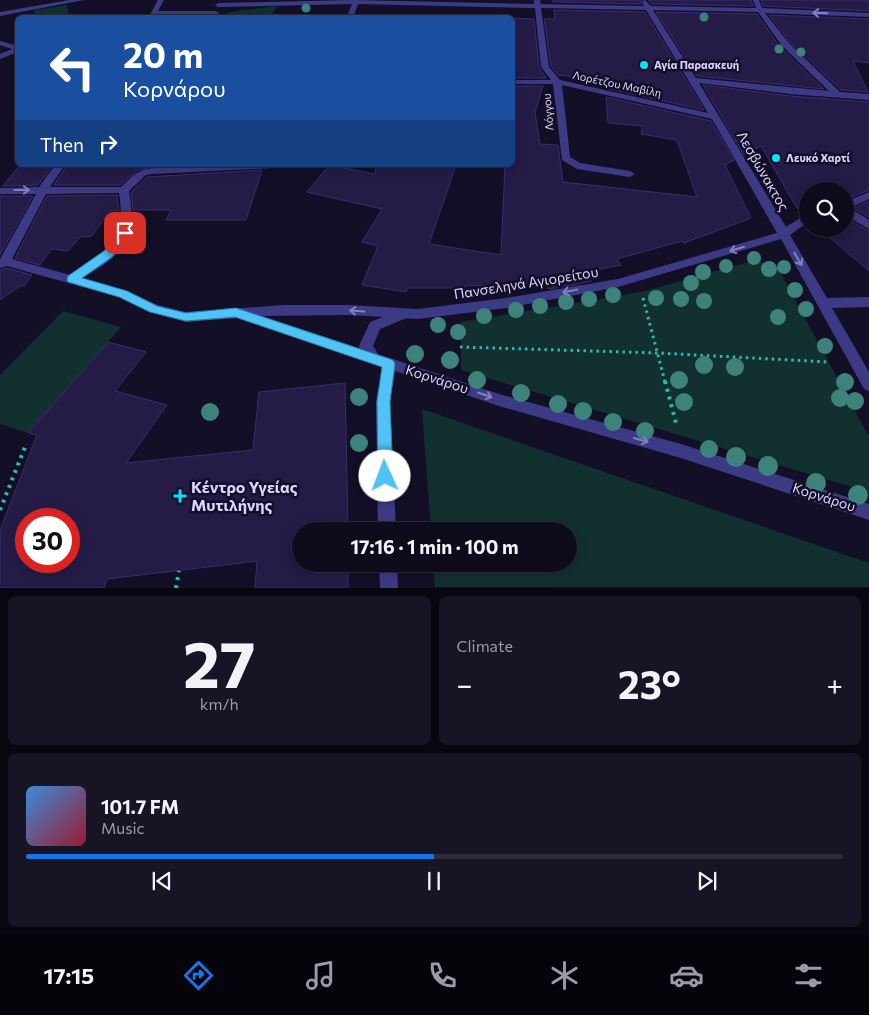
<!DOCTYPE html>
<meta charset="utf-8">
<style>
:root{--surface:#0e0b1c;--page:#171425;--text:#f1f3f6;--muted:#9b9ba3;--line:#2e2b3b;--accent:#1a73e8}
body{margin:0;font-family:Commissioner,sans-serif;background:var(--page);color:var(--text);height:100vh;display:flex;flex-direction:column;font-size:19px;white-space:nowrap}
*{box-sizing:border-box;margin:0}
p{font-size:16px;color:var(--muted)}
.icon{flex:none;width:28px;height:28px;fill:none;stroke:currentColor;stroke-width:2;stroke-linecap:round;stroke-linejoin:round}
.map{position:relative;height:588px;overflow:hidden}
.side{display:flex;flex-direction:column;gap:8px;padding:8px;background:#08060f;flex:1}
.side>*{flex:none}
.hud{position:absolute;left:15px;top:15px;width:500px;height:152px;border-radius:8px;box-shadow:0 2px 12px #0003,0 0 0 1px var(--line);background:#1a4fa0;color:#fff;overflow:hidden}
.fabs{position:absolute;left:799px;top:182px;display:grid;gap:10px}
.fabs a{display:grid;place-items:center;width:55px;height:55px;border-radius:50%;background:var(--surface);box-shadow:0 2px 12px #0003,0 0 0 1px var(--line);font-size:25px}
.speed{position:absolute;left:15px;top:508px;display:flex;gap:10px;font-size:25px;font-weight:700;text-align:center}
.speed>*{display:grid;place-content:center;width:65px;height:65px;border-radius:50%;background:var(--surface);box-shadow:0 2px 12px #0003,0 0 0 1px var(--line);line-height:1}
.speed .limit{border:8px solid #d22;background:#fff;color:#111}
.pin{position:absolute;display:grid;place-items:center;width:42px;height:42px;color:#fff;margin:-21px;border-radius:10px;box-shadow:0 2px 8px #0006}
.me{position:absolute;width:55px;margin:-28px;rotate:358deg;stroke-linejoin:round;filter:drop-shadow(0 0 4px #0008)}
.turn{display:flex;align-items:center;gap:18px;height:105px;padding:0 25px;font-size:22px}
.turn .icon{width:65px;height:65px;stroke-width:2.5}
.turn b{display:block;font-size:35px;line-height:42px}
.then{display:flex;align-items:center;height:48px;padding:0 25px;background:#0003;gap:10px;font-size:19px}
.big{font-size:38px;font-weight:700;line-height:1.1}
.side .widget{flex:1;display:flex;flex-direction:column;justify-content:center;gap:8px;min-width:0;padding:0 18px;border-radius:8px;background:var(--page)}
.side .dial{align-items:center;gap:0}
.dial b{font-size:65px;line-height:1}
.song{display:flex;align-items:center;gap:15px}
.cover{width:60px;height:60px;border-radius:8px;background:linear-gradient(135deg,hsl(210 70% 55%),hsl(350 70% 35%))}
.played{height:5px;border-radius:2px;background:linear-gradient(90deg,var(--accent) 50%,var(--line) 50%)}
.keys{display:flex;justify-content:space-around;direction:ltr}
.heat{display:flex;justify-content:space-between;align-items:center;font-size:28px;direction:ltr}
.side .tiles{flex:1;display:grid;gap:8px;grid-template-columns:1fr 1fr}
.widget:last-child{grid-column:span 2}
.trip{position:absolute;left:292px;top:522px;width:285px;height:50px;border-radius:25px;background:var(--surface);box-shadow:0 2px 12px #0003,0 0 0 1px var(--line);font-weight:700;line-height:50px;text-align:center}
.tab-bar{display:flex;height:80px;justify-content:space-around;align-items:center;background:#06040b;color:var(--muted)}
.tab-bar .icon{width:35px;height:35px}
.tab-bar .on{color:var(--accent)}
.tab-bar b{font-size:22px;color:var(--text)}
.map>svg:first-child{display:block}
.green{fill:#12302f}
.building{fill:#241b47;stroke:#3b2d73;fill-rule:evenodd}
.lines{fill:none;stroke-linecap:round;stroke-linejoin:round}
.path-far1{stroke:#2fb8b0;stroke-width:3;stroke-dasharray:2.5 4;stroke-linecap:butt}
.path{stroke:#2fb8b0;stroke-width:4;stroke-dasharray:3 5;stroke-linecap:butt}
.lane{fill:#3d3a85;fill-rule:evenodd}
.street{fill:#3d3a85;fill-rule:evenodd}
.tree{fill:#3d827b}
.oneway{stroke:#837fbc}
.route{fill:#4fc3f7;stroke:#337fa1}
.poi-dot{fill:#00e5ff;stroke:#130f26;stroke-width:2}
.labels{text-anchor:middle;stroke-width:5;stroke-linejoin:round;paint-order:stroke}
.far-poi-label{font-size:11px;font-weight:bold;fill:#d9d4ff;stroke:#130f26;text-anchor:start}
.far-street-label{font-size:11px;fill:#d9d4ff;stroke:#130f26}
.street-label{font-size:14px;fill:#d9d4ff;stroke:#130f26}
.near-poi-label{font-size:16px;font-weight:bold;fill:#d9d4ff;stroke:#130f26;text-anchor:start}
</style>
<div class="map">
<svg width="869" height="588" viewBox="0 0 869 588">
<rect width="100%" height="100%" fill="#130f26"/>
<g class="green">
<polygon points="67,5 69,17 35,17 34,10"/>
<polygon points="277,6 270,17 226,18 226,14 230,12"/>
<polygon points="756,260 778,268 869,437 869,492 461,370 461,322 641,292"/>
<polygon points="63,311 121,327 28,433 0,424 0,375"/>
<polygon points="422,409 869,563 869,587 435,587 433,564 569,564 569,531 431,531"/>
</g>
<g class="building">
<polygon points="552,0 642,0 641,4 553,2"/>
<polygon points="648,0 751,0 753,6 652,4"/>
<polygon points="761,0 869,0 869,11 763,6"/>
<polygon points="554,10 645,12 704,110 605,88 604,81 558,75 551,66 544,19 555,19"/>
<polygon points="656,12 757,14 780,47 824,89 697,76"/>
<polygon points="769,15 869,19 869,63 853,61 868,92 841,90 789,41"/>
<polygon points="512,18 534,19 539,67 546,78 512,78"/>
<polygon points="703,85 790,96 869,102 869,190 845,200 845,191 808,191 808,211 803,214 797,208 761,146 744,155"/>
<polygon points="512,86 543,86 535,112 540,144 558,145 563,182 697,197 677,140 641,134 643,126 608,123 606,97 711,121 734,160 725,165 751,218 684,243 682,241 617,259 621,265 585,272 591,281 574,285 549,289 545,283 465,286 465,288 408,288 406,292 362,285 378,246 362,242 382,209 307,192 329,165 375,174 376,165 456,165 429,244 501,255 505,165 512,165"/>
<polygon points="20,165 53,165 38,185 3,186"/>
<polygon points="67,165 162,165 138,170 120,185 54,185"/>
<polygon points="262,170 246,220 166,220 171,210 133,210 131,192 147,177"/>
<polygon points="117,195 119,211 110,211 92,236 80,237 68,251 51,249 40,265 15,258 47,196"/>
<polygon points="0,196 33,196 0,255"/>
<polygon points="869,201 869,218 854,208"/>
<polygon points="845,217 869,231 869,271 820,229 845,229"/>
<polygon points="7,268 32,275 24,286 20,286 0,300 0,270"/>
<path d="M108,342L146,352L115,391L167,405L126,463L253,450L259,392L345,383L348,531H301V564H348V588H255L257,561L107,579L104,588H0V530L37,435L28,433ZM26,519H69V561H26Z"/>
</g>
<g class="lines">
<g class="path-far1">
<polyline points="643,298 665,382"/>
<polyline points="460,347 658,353 828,362"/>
</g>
<g class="path">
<polyline points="665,381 676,423"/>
<polyline points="0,510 25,447"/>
<polyline points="176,588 179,571"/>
</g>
<path class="lane" d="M404,309L409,311L410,314L409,317L380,329L373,346L381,358L379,362C368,366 362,355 359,346L370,322Z"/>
<g class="street">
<polygon points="69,0 84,0 0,16 0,12"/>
<polygon points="158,0 164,0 158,11 216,11 219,13 216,15 156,15 155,18 148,18"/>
<path d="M354,0L534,4V0H540L541,4L644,6L642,2L645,0L651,6L756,8L753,0H759L762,8L869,13V17L765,13L788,42L840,92L869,94V100L790,94L699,83L786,227L808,213V222L790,235L827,298L869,297V307L832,308L869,372V391L864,389L781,239L618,287L506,308L418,319L348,315L262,316L499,394L681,444L869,504V520L681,458L499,406L395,371L390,401L396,531H378L376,401L382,367L238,318L186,322L149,312L119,297L7,266L0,268V259L36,194H0V188L39,187L55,165H65L50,187H121C127,182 132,175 139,172C155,162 253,165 277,165L272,168L152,174L146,175L129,191C138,241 124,253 83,278L127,291L157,305L186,312L284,305H348L418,309L506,298L618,279L777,233L712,119L562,85L570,157L580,163L630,171L635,174L630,177L577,169L562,160L553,84H512V80H551L541,67L535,8L358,4L353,18H346L352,4L218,7L215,5L218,3ZM541,8L646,10L708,113L560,80L549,67ZM653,10L758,12L782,46L829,91L696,78ZM119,193C127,243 109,251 70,275L12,259L46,194Z"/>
<polygon points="0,41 18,46 18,52 0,59 0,54 12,49 0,45"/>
<polygon points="869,192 869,199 850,208 869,220 869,229 845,215 845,202"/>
<polygon points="379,564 397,564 398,588 380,588"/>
</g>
</g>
<g class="tree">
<circle cx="306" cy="8" r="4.5"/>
<circle cx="704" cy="17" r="4.5"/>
<circle cx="779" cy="49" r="4.5"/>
<circle cx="801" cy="52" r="4.5"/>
<circle cx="754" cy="258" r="7"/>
<circle cx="726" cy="266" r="7"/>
<circle cx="784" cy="267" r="7"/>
<circle cx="769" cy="269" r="8"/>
<circle cx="703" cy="272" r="8"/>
<circle cx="691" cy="283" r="8"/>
<circle cx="795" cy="290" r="8"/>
<circle cx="613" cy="295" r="8"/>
<circle cx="656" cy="298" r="8"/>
<circle cx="589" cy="299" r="8"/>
<circle cx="681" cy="299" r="8"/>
<circle cx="704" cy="301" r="8"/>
<circle cx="566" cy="302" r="8"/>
<circle cx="540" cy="306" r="8"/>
<circle cx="806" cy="309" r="8"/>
<circle cx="516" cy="310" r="8"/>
<circle cx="484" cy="316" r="8"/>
<circle cx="778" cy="317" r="8"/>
<circle cx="438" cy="325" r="8"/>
<circle cx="458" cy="332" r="8"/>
<circle cx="825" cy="346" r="8"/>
<circle cx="415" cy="354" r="9"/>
<circle cx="450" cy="360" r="9"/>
<circle cx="704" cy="365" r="9"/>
<circle cx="735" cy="367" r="9"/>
<circle cx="477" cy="380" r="9"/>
<circle cx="679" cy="380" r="9"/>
<circle cx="845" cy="382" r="9"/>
<circle cx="521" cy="393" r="9"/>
<circle cx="359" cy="397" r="9"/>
<circle cx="840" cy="398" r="9"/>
<circle cx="855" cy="401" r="9"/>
<circle cx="684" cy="402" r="9"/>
<circle cx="558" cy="404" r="9"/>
<circle cx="583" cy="411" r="9"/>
<circle cx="210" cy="412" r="9"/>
<circle cx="613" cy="422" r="9"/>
<circle cx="645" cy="431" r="9"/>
<circle cx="359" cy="443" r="9"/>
<circle cx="709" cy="449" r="9"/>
<circle cx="736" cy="457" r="10"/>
<circle cx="768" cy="466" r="10"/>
<circle cx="816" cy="483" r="10"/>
<circle cx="858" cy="495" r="10"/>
</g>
<defs><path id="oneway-shaft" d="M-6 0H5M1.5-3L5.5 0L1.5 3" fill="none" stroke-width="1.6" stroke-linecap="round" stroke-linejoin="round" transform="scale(1.25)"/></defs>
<g class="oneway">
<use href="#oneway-shaft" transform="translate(820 13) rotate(-178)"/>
<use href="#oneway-shaft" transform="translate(22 190)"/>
<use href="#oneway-shaft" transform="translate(737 249) rotate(163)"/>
<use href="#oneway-shaft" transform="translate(798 259) rotate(60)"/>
<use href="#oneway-shaft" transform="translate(570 291) rotate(169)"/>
<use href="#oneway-shaft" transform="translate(357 311) rotate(-176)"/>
<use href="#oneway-shaft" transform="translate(485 395) rotate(19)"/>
<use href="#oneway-shaft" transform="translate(641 440) rotate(16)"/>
</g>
<polygon class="route" points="125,229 130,233 112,257 82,278 127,291 157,306 186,313 236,308 393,360 395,364 390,402 393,476 391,481 385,483 380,481 378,476 377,402 382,367 235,317 186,321 150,312 119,297 68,282 67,279 68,276 104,251 121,230"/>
<g class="poi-dot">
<circle cx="644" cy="65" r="5"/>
<circle cx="776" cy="158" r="5"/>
<path d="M177.5 488.5h5v5h5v5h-5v5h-5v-5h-5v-5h5z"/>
</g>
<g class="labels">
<g class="far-poi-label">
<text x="654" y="69">Αγία Παρασκευή</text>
<text x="786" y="162">Λευκό Χαρτί</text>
</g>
<g class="far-street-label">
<text transform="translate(617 84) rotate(12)" y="4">Λορέτζου Μαβίλη</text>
<text transform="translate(548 112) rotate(-95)" y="4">Λόγγου</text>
</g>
<g class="street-label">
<text transform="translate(763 171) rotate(60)" y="5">Λεσβώνακτος</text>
<text transform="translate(526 283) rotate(-9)" y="5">Πανσεληνά Αγιορείτου</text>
<text transform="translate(437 379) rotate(18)" y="5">Κορνάρου</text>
<text transform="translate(824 497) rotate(18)" y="5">Κορνάρου</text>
</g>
<g class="near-poi-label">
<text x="191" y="493">Κέντρο Υγείας<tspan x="191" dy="18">Μυτιλήνης</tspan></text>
</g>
</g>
</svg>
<div class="fabs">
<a><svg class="icon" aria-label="search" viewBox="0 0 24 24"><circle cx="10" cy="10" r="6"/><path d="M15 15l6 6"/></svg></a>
</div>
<div class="speed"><div class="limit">30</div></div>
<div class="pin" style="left:125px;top:233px;background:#d93025"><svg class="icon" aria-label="arrive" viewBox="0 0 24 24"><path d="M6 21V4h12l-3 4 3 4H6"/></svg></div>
<svg class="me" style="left:385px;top:476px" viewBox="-20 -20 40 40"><circle r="19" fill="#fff"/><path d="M0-13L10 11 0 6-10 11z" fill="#4fc3f7"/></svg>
<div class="trip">17:16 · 1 min · 100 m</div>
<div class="hud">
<div class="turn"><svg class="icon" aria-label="left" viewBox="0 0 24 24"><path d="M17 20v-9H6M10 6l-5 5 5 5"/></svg><div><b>20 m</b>Κορνάρου</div></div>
<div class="then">Then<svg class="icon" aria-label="right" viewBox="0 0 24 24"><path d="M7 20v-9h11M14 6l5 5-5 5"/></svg></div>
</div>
</div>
<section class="side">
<div class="tiles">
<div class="widget dial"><b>27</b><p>km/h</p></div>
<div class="widget"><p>Climate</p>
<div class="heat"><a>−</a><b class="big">23°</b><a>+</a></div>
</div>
<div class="widget">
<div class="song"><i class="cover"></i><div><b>101.7 FM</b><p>Music</p></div></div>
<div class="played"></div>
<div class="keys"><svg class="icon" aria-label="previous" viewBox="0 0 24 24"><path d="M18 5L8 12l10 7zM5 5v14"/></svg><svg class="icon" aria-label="pause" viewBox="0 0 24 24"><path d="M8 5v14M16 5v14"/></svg><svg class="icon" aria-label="next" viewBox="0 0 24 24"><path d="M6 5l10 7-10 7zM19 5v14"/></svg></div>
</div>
</div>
</section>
<nav class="tab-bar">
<b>17:15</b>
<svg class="icon on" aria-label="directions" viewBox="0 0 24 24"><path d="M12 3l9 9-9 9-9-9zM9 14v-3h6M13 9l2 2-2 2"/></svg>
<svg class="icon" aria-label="music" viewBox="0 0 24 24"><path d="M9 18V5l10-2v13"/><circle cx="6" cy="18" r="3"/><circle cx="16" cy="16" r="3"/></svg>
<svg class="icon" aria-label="phone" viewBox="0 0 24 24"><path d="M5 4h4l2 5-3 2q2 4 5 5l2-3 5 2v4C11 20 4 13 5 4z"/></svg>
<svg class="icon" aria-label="climate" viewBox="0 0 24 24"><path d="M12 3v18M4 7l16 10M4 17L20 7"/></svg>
<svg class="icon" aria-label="car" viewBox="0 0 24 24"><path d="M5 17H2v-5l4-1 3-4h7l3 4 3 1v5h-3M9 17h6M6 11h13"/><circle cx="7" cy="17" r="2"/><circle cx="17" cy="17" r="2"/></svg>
<svg class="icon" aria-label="filters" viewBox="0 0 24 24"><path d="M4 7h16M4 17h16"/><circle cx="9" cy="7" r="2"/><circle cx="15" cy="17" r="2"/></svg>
</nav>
